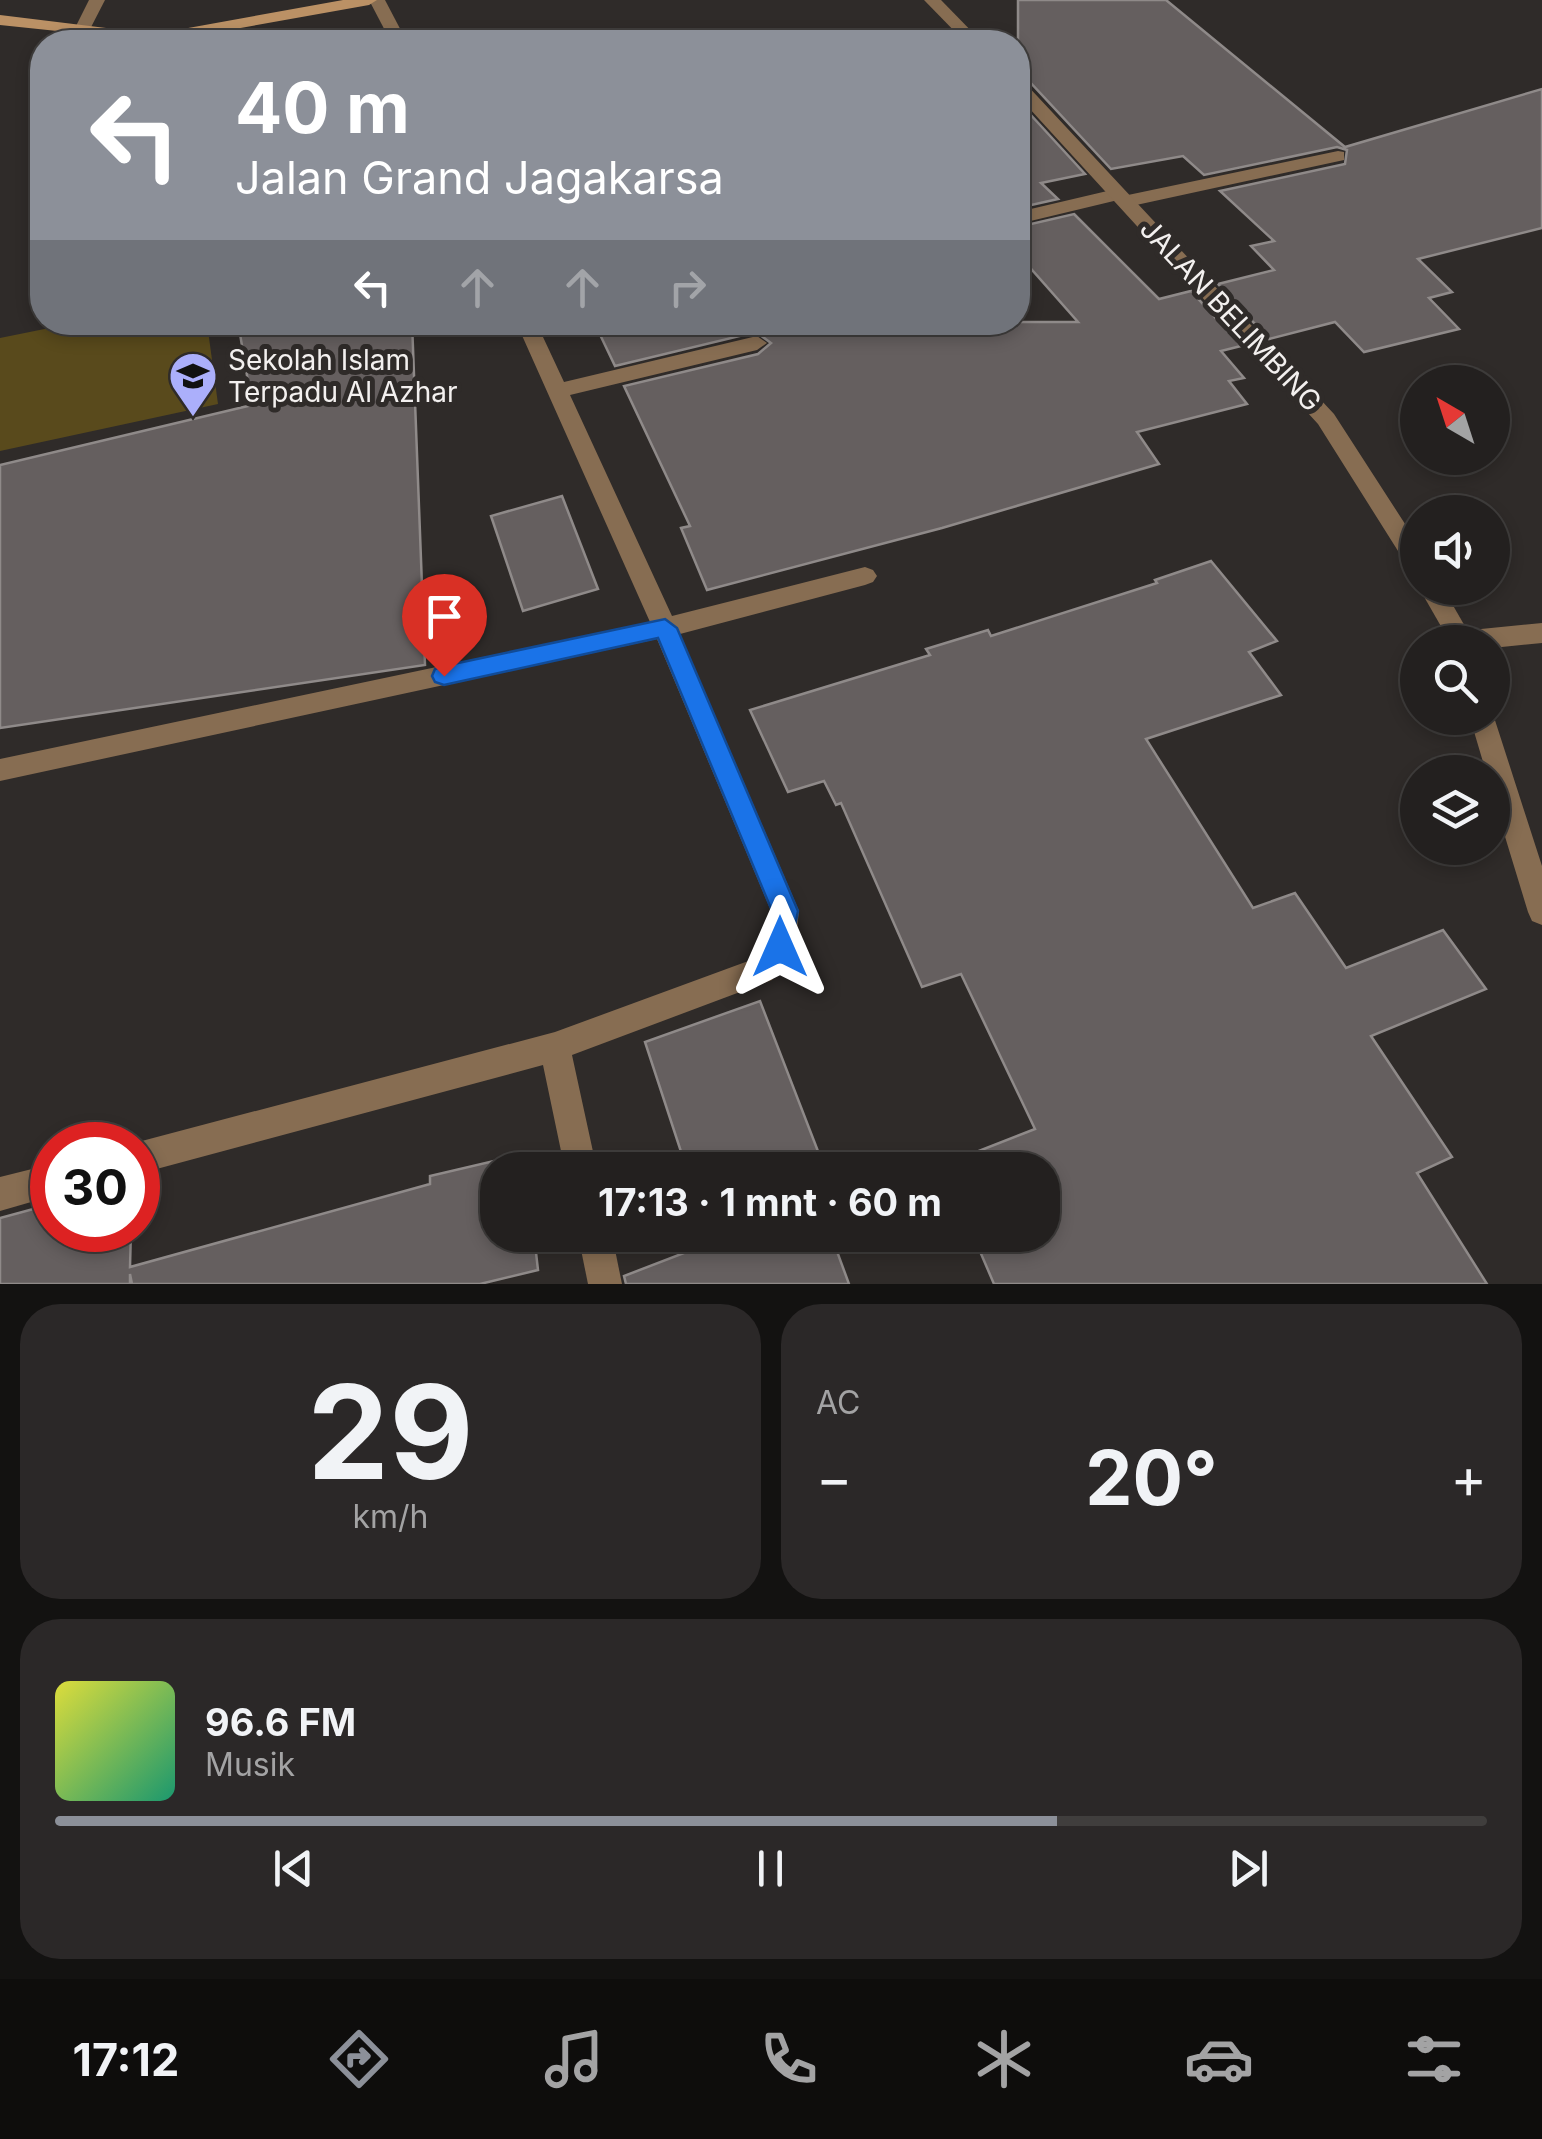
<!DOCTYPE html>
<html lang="id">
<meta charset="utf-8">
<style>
:root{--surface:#23201f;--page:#2b2828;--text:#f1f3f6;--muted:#a3a3a4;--line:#403e3d;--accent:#8c9099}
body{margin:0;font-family:Inter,sans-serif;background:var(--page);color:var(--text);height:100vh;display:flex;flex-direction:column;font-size:38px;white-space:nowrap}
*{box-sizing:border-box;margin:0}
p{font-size:32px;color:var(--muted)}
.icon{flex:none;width:55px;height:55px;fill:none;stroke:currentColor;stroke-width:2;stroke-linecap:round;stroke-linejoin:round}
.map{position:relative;height:1284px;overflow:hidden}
.drawer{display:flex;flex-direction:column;gap:20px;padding:20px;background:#131211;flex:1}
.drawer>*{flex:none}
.hud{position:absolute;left:30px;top:30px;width:1000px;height:305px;border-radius:40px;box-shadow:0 5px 15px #0003,0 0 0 2px var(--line);background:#8c9099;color:#fff;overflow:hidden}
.needle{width:65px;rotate:321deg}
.tools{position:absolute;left:1400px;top:365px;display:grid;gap:20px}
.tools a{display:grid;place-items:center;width:110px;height:110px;border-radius:50%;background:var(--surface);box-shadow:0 5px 15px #0003,0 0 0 2px var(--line);font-size:50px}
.speed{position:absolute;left:30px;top:1122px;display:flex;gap:20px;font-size:50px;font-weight:700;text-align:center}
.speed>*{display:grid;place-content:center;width:130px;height:130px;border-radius:50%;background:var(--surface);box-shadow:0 5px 15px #0003,0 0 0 2px var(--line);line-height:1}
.speed .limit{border:15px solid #d22;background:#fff;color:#111}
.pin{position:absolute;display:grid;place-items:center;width:85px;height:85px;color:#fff;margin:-102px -42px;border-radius:50% 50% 50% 0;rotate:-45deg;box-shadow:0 0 10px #0007}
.pin .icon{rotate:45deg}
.me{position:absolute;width:110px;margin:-55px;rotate:0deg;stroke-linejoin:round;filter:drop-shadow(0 0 8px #0008)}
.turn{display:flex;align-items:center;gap:35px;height:210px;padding:0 40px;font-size:45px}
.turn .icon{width:130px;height:130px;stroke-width:2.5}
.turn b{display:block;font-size:70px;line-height:85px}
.lanes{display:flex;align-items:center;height:95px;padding:0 40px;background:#0003;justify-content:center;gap:50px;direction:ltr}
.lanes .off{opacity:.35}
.big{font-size:75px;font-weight:700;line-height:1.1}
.drawer .tile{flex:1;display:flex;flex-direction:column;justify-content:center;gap:15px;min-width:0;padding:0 35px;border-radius:40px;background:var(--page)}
.drawer .dial{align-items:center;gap:0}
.dial b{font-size:130px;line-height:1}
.song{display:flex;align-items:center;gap:30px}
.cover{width:120px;height:120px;border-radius:15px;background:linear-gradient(135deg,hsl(60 70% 55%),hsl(160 70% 35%))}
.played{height:10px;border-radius:5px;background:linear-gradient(90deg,var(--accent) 70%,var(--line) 70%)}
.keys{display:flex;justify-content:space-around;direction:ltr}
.heat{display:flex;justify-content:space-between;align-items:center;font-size:55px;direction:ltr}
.drawer .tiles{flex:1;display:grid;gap:20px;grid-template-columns:1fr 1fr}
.tile:last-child{grid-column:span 2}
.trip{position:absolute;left:480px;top:1152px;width:580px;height:100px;border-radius:40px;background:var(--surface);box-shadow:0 5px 15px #0003,0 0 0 2px var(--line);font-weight:700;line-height:100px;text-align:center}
.menu{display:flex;height:160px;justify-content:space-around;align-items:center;background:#0e0d0c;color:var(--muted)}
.menu .icon{width:70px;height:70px}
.menu .current{color:var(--accent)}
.menu b{font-size:45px;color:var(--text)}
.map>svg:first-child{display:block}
.green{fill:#594a1c}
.building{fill:#655f5f;stroke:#8f8a89;stroke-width:2.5}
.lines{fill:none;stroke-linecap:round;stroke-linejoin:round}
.service{fill:#876d52;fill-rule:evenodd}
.minor{fill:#876d52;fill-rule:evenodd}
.tertiary{fill:#876d52;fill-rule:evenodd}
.secondary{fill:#bb9165;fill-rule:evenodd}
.route{fill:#1a73e8;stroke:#114b97;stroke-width:2.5}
.labels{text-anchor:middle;stroke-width:10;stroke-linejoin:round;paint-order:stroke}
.street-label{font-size:28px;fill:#f3f0ef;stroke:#2f2b29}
.poi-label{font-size:28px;fill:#f3f0ef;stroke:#2f2b29;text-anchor:start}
</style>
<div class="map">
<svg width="1542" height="1284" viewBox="0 0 1542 1284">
<rect width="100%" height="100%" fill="#2f2b29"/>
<polygon class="green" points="79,322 207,323 218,404 0,451 0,338"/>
<g class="building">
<polygon points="1018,0 1166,0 1345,147 1542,89 1542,228 1418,259 1452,292 1429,298 1459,329 1364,352 1335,322 1269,339 1218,284 1274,270 1251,246 1274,241 1220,191 1345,164 1347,150 1337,147 1204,175 1183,156 1111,169 1027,79 1018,78"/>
<polygon points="1018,101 1085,174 1041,183 1058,199 1018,208"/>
<polygon points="1074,214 1159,299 1191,291 1241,346 1221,351 1244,378 1229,381 1247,404 1137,432 1159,464 942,528 707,590 681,528 690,526 624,386 758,354 771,343 756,332 615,366 594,322 1078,322 1018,254 1018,227"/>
<polygon points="238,322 344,322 347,335 412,322 425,665 0,728 0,465 252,405"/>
<polygon points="562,496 598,589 523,611 491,516"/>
<polygon points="1211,561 1277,641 1249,652 1281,695 1146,739 1253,908 1295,893 1346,968 1443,930 1486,989 1371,1036 1452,1157 1417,1173 1487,1284 994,1284 973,1235 1042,1235 1042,1170 945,1170 943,1165 1035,1129 961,974 922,987 841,803 836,805 824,781 788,792 750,710 930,655 926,649 988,630 991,636 1157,583 1155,580"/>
<polygon points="760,1001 821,1159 805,1165 807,1170 687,1170 645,1042"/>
<polygon points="524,1154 526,1170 498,1170 498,1235 534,1235 538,1270 480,1284 132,1284 130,1274 130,1284 0,1284 0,1218 52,1204 52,1230 131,1230 130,1267 430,1184 430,1176"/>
<polygon points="707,1235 831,1235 849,1284 626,1284 624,1276 710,1243"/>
</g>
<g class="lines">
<polygon class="service" points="89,0 105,0 88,33 76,33 74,30"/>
<g class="minor">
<polygon points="369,0 385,0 407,42 391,42"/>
<polygon points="1338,151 1344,152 1344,160 1127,207 1118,200 1018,224 1018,212 1120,188 1128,195"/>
<polygon points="516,322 536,322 564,382 757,336 767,343 757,350 570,395 672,616 865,567 873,570 877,576 873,582 865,585 680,634 799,911 795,947 772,980 572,1055 597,1170 565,1170 543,1065 138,1174 138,1145 130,1145 138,1142 555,1032 751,960 766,942 771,911 657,639 0,781 0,759 650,622"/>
<polygon points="1542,623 1542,643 1492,648 1492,642 1449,641 1452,634 1461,631"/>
<polygon points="52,1164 52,1196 0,1211 0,1177"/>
<polygon points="578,1235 612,1235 622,1284 588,1284"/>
</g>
<g class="tertiary">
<polygon points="924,0 941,0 982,42 965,42"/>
<polygon points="1018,81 1024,82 1334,414 1418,544 1418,573 1410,570 1318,424 1018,96"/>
<polygon points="1419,588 1443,588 1474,642 1450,642"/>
<polygon points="1492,711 1542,866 1542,925 1532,921 1528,912 1492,794 1492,772 1486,772 1470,718 1492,718"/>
</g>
<polygon class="secondary" points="343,0 377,0 369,5 162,42 0,25 0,15 155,34"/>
</g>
<polygon class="route" points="665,619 677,628 798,911 789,956 780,959 770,956 766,947 772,911 658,638 444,685 435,682 432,676 435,669 444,666"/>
<defs>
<g id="school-pin" transform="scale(2.5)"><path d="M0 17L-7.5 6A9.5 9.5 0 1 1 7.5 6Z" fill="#abaffb" stroke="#2f2b29"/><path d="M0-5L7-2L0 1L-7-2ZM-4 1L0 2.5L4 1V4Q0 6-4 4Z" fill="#111"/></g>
</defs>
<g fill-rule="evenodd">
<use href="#school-pin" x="193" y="376"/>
</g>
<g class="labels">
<g class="street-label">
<text transform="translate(1231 315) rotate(47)" y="10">JALAN BELIMBING</text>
</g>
<g class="poi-label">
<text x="228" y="370">Sekolah Islam<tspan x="228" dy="32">Terpadu Al Azhar</tspan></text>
</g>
</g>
</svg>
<div class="tools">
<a><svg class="needle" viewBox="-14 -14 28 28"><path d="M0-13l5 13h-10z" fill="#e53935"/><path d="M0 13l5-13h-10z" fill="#a3a3a4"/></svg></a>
<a><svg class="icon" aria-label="sound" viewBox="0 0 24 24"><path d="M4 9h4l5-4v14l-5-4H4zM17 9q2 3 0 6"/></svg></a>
<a><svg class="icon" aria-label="search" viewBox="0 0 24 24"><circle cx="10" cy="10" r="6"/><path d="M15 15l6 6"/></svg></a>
<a><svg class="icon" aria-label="layers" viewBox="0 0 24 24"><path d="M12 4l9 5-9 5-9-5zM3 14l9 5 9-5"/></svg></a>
</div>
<div class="speed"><div class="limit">30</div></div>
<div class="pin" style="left:444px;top:676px;background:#d93025"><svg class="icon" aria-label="arrive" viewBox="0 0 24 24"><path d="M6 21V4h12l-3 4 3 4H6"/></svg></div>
<svg class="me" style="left:780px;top:947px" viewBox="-20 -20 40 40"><path d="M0-17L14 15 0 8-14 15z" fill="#1a73e8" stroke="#fff" stroke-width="4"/></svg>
<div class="trip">17:13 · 1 mnt · 60 m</div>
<div class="hud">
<div class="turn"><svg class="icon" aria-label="left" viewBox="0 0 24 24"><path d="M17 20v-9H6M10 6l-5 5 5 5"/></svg><div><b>40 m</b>Jalan Grand Jagakarsa</div></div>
<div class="lanes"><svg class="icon" aria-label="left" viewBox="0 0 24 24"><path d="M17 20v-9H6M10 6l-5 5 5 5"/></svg><svg class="icon off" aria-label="ahead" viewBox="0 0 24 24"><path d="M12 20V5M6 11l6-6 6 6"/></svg><svg class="icon off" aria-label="ahead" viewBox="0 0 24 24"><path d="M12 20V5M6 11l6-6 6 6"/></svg><svg class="icon off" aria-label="right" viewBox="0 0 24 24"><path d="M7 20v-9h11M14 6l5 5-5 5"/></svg></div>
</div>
</div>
<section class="drawer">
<div class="tiles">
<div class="tile dial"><b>29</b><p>km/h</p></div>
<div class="tile"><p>AC</p>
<div class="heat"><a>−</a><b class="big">20°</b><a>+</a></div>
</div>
<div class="tile">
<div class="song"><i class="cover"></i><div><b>96.6 FM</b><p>Musik</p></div></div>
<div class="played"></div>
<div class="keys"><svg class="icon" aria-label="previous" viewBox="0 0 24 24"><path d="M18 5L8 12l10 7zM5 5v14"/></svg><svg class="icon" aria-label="pause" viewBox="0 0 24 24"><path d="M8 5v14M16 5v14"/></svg><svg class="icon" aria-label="next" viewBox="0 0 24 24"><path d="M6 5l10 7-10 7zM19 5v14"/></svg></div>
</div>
</div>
</section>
<nav class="menu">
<b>17:12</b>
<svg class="icon current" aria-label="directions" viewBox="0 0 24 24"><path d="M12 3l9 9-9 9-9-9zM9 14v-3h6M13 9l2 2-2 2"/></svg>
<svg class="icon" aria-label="music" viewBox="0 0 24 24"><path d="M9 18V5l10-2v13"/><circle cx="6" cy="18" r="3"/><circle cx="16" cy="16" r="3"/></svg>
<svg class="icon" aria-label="phone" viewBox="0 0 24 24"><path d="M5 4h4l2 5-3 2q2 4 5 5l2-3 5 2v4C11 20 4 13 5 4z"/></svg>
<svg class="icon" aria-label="climate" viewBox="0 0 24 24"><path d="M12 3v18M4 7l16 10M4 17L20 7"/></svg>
<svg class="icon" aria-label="car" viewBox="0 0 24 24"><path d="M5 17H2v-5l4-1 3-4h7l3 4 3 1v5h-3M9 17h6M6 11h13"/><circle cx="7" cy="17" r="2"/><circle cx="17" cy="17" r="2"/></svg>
<svg class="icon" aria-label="filters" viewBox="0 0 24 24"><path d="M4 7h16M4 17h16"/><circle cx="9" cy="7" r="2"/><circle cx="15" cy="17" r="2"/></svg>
</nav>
